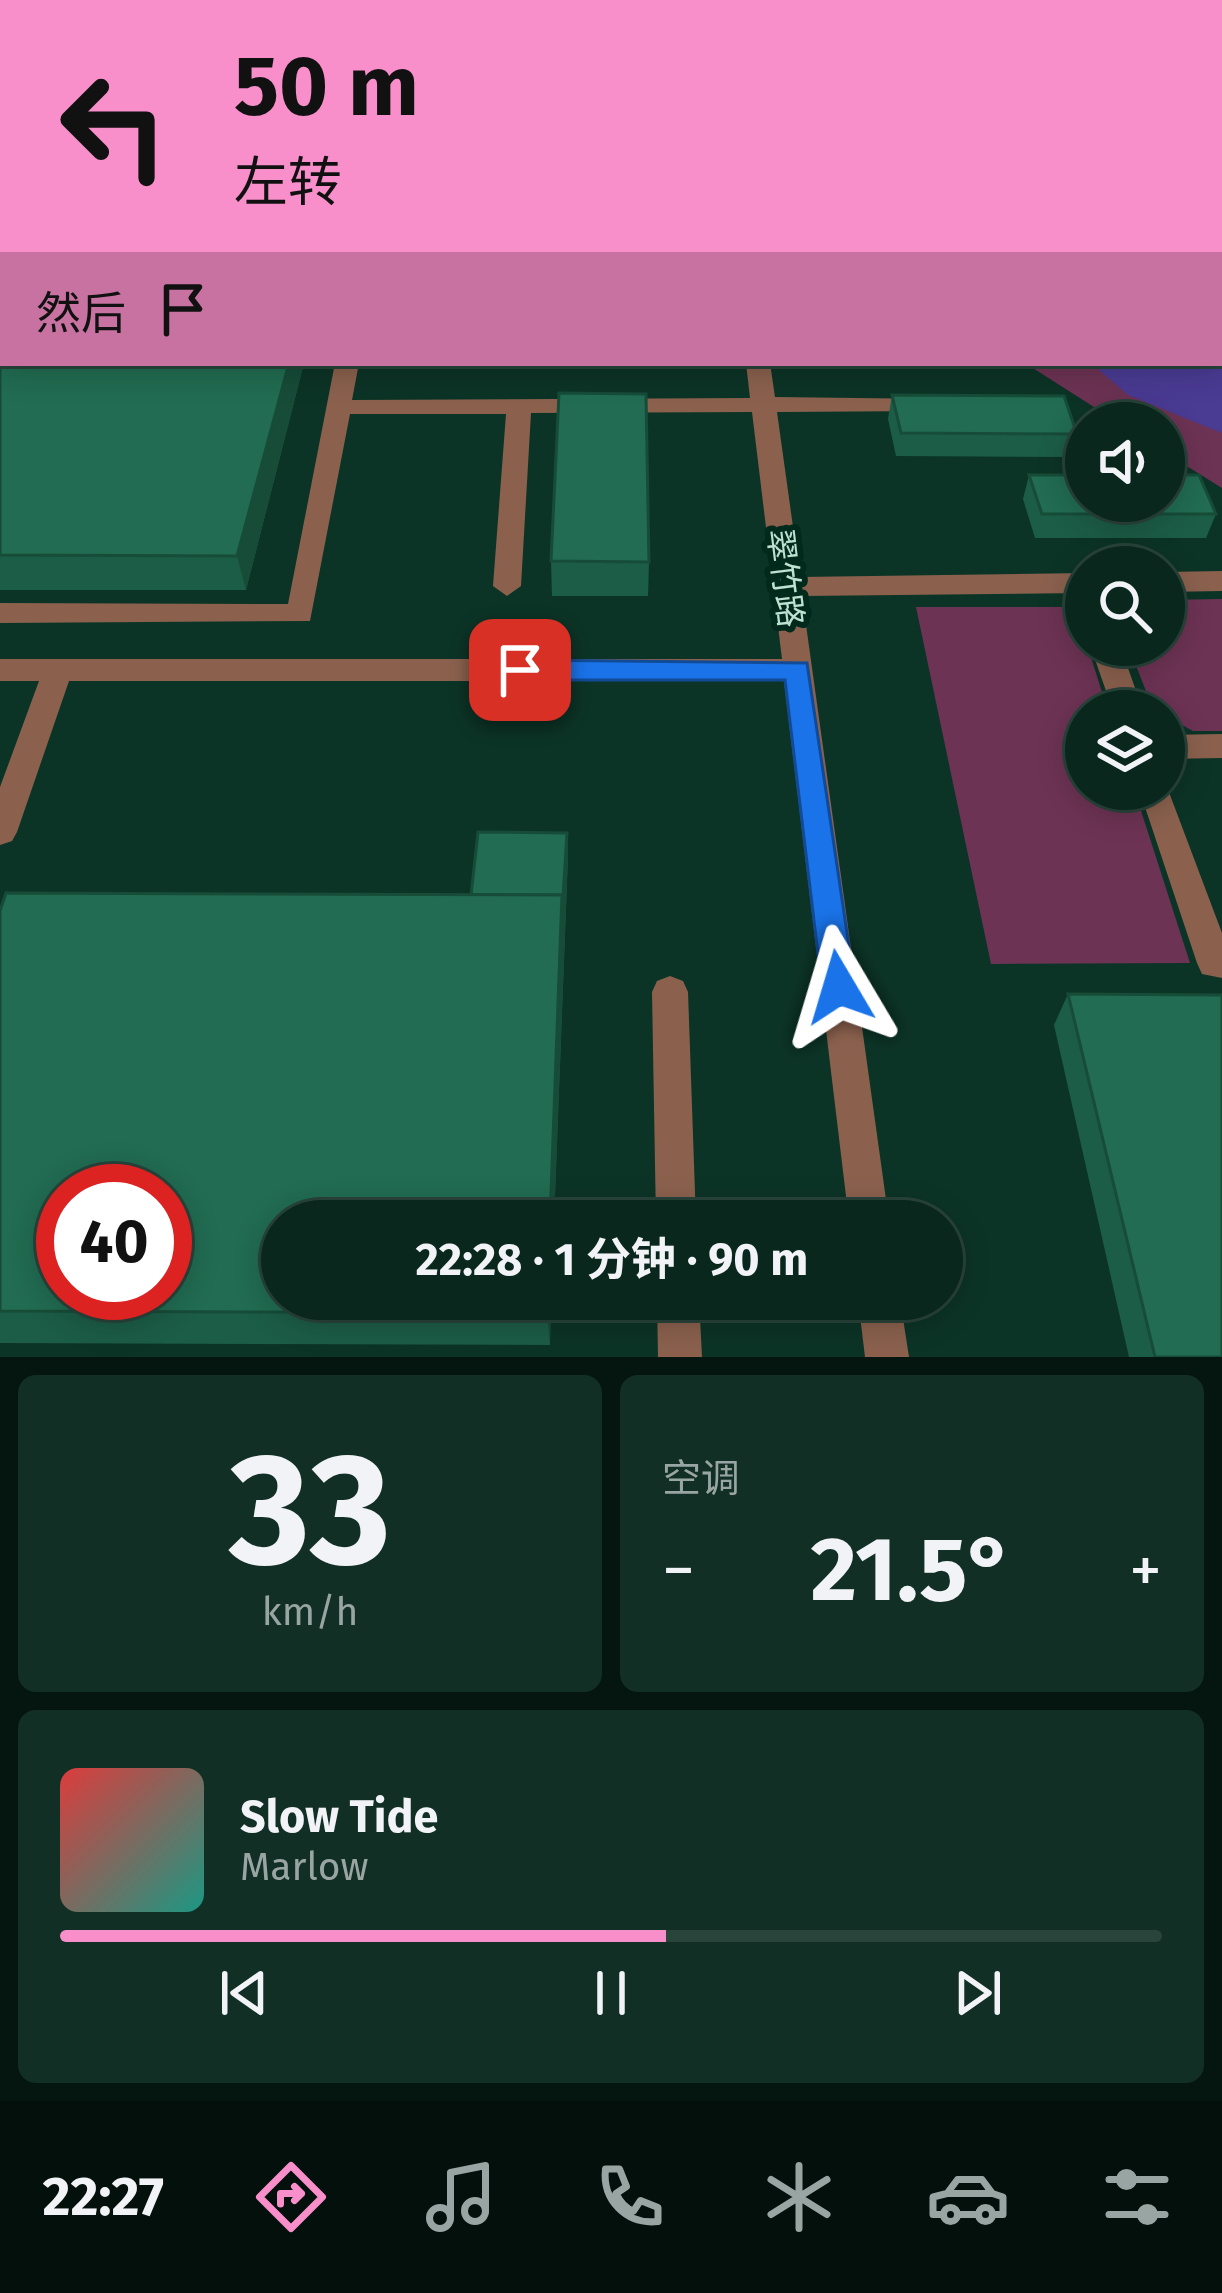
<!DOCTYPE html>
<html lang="zh">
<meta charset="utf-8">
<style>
:root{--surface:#09271c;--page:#122f25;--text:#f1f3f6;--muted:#99a5a3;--line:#29443b;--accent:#f98fca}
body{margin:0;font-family:"Fira Sans","Noto Sans SC",sans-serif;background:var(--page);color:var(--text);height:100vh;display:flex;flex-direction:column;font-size:45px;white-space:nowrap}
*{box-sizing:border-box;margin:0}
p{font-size:39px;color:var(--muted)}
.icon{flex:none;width:66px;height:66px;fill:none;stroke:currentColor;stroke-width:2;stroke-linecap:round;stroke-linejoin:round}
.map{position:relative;height:1357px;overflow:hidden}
.sheet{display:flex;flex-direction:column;gap:18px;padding:18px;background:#05150f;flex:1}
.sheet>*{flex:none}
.hud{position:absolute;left:0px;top:0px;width:1224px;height:366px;box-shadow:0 6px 30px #0003,0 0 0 3px var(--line);background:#f98fca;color:#111;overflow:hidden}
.fabs{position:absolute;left:1065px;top:402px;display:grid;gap:24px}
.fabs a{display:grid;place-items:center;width:120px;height:120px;border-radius:50%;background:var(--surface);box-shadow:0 6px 30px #0003,0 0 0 3px var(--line);font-size:60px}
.speed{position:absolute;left:36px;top:1164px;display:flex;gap:24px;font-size:60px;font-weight:700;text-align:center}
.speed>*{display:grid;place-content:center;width:156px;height:156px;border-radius:50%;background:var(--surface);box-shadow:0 6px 30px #0003,0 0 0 3px var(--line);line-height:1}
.speed .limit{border:18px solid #d22;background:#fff;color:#111}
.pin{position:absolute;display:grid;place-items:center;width:102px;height:102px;color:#fff;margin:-51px;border-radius:24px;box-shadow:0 6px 18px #0006}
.me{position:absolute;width:132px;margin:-66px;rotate:353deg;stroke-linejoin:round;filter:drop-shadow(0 0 9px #0008)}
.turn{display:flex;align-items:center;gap:42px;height:252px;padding:0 36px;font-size:54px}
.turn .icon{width:156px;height:156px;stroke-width:2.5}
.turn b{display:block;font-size:84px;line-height:102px}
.then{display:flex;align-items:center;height:114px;padding:0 36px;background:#0003;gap:24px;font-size:45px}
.big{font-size:90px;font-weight:700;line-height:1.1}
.sheet .widget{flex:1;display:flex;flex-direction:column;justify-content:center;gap:18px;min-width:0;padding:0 42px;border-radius:18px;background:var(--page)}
.sheet .dial{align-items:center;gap:0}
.dial b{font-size:156px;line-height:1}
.song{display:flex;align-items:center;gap:36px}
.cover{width:144px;height:144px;border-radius:18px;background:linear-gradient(135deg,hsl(0 70% 55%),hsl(170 70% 35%))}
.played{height:12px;border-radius:6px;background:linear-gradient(90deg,var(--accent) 55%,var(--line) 55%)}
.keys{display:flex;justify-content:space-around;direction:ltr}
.heat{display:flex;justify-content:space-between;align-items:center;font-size:66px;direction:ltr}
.sheet .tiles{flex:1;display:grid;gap:18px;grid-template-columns:1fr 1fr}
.widget:last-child{grid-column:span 2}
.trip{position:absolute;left:261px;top:1200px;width:702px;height:120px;border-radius:60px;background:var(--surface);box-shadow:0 6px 30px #0003,0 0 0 3px var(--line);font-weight:700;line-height:120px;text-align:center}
.dock{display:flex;height:192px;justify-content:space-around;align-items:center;background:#04100b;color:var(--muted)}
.dock .icon{width:84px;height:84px}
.dock .on{color:var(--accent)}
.dock b{font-size:54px;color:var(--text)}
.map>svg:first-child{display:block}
.green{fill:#6d3354}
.water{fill:#4a3b93}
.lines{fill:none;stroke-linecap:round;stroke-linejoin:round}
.path{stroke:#5b8072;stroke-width:4.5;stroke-dasharray:1.5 6;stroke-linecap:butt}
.minor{fill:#8b614e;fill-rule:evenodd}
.wall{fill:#1c5d47}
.shaded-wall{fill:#174c39}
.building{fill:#216c52;stroke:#174c39;stroke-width:3;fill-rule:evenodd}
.route{fill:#1a73e8;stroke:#114b97;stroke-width:3}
.labels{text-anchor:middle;stroke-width:12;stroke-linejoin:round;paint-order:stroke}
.street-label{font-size:33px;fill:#bfe1d2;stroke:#012a1d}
</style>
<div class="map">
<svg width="1222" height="1357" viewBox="0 0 1222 1357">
<rect width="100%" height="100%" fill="#0c3426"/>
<g class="green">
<polygon points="1222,251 1222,488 1164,452 1164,423 1119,423 1025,363 1221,363"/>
<polygon points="1222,599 1222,731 1193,731 1153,709 1128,645 1164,645 1164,600"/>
<polygon points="916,607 1075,607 1108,711 1086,711 1086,789 1134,789 1190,963 991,964"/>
</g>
<polygon class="water" points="1222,314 1222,433 1128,395 1091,363 1221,363"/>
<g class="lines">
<polyline class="path" points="584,0 588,3"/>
<g class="minor">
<polygon points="337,0 356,0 358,3 339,3"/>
<rect x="704" y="0" width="16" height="3"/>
<rect x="793" y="0" width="16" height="3"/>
<polygon points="955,0 971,0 972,3 956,3"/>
<polygon points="1143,0 1159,0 1160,3 1144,3"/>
<polygon points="1221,105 1222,106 1222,118 1221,117"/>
<rect x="0" y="280" width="3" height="14"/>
<polygon points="335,363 359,363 352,400 750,398 746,363 770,363 775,397 937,399 937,409 928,411 777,412 800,577 1086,573 1086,593 802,596 889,1221 849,1221 784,681 69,681 17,832 12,841 0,845 0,787 39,681 0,681 0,659 782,659 752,412 531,413 521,586 507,596 493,586 506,414 350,414 310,621 0,623 0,603 288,604"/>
<polygon points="1222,571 1222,591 1164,592 1164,572"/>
<polygon points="1090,645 1120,645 1143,711 1113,711"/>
<polygon points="1222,734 1222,758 1164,759 1164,735"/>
<polygon points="1164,779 1222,933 1222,978 1202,974 1197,963 1139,789 1164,789"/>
<polygon points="670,976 683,981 688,992 696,1221 656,1221 652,992 657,981"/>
<polygon points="657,1299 699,1299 702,1357 658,1357"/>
<polygon points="858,1299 900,1299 909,1357 865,1357"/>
</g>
</g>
<g class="wall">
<polygon points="39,0 247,0 246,2 3,3 3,280 0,280 0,2 39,2"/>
<polygon points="818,0 867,0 867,3 819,3"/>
<polygon points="1092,0 1140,0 1140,3 1093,3"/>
<polygon points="1170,0 1222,0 1222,80 1221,3 1172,3"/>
<polygon points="0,299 304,363 246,590 0,590"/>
<polygon points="892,395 1077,434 1070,457 896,456 888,419"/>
<polygon points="1029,475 1216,514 1206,538 1035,538 1023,499"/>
<polygon points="551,561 649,562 648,596 552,596"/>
<polygon points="567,833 568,856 554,1221 282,1221 282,1299 551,1299 550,1345 0,1343 0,911 471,895"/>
<polygon points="1068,994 1222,1357 1129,1357 1054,1025"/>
</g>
<g class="shaded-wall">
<polygon points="289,363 304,363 246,590 237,556"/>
<polygon points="567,833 568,856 554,1221 550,1221 562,895"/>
<polygon points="547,1299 551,1299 550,1345 547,1313"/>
</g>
<g class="building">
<polygon points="1197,0 1222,0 1222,36 1221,3 1199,3"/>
<polygon points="0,2 380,2 3,3 3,109 0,109"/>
<rect x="0" y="140" width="3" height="98"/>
<polygon points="0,299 3,299 3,363 289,363 237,556 0,555"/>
<polygon points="559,393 646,394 649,562 551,561"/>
<polygon points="892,395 1064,396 1077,434 901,433"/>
<polygon points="1029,475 1086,475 1086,501 1164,501 1164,475 1199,475 1216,514 1042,514"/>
<polygon points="478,832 567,833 562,913 562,895 471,895"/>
<path d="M6,893L562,895L550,1221H282V1299H547V1313L0,1311V911ZM63,1191H165V1293H63Z"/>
<polygon points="1068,994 1222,995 1222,1357 1155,1357"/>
</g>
<polygon class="route" points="520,660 807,663 855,987 850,998 839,1002 827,998 822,987 785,680 520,680 506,670"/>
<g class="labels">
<g class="street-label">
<text transform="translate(786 578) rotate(83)" y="12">翠竹路</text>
</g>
</g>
</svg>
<div class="fabs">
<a><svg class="icon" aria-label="sound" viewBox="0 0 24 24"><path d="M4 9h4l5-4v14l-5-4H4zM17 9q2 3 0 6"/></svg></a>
<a><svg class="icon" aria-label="search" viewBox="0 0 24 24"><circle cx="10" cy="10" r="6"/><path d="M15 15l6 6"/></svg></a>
<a><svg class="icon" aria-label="layers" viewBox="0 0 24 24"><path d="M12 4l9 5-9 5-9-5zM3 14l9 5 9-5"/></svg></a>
</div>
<div class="speed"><div class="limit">40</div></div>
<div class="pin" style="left:520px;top:670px;background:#d93025"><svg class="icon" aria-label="arrive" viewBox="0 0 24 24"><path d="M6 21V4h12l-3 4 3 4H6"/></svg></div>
<svg class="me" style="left:839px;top:987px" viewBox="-20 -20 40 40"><path d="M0-17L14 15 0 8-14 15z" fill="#1a73e8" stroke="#fff" stroke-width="4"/></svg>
<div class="trip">22:28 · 1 分钟 · 90 m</div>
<div class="hud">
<div class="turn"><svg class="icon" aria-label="left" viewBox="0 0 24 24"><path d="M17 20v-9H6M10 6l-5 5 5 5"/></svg><div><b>50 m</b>左转</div></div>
<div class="then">然后<svg class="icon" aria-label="arrive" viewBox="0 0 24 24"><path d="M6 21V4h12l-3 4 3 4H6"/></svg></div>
</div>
</div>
<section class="sheet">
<div class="tiles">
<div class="widget dial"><b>33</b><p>km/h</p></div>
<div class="widget"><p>空调</p>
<div class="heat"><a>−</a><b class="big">21.5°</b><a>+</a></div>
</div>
<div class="widget">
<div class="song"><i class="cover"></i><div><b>Slow Tide</b><p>Marlow</p></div></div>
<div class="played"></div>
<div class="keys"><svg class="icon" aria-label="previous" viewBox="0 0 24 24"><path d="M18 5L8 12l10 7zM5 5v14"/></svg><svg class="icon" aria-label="pause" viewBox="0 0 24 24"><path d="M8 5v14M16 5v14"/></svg><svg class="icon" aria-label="next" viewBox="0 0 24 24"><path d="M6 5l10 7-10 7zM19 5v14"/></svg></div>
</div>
</div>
</section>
<nav class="dock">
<b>22:27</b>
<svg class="icon on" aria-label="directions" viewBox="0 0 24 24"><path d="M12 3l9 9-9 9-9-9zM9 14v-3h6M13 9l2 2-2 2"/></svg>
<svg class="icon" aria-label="music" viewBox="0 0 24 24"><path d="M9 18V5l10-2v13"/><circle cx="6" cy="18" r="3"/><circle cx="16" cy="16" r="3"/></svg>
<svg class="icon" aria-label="phone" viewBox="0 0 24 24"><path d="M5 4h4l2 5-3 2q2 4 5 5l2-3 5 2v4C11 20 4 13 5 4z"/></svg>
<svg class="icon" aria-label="climate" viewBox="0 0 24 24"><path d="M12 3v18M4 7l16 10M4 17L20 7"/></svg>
<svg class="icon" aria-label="car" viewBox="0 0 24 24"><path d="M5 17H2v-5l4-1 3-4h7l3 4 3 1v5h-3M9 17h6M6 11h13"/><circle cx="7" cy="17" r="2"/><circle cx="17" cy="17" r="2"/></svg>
<svg class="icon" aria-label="filters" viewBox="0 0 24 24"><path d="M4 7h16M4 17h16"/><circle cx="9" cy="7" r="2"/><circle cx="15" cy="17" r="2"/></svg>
</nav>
